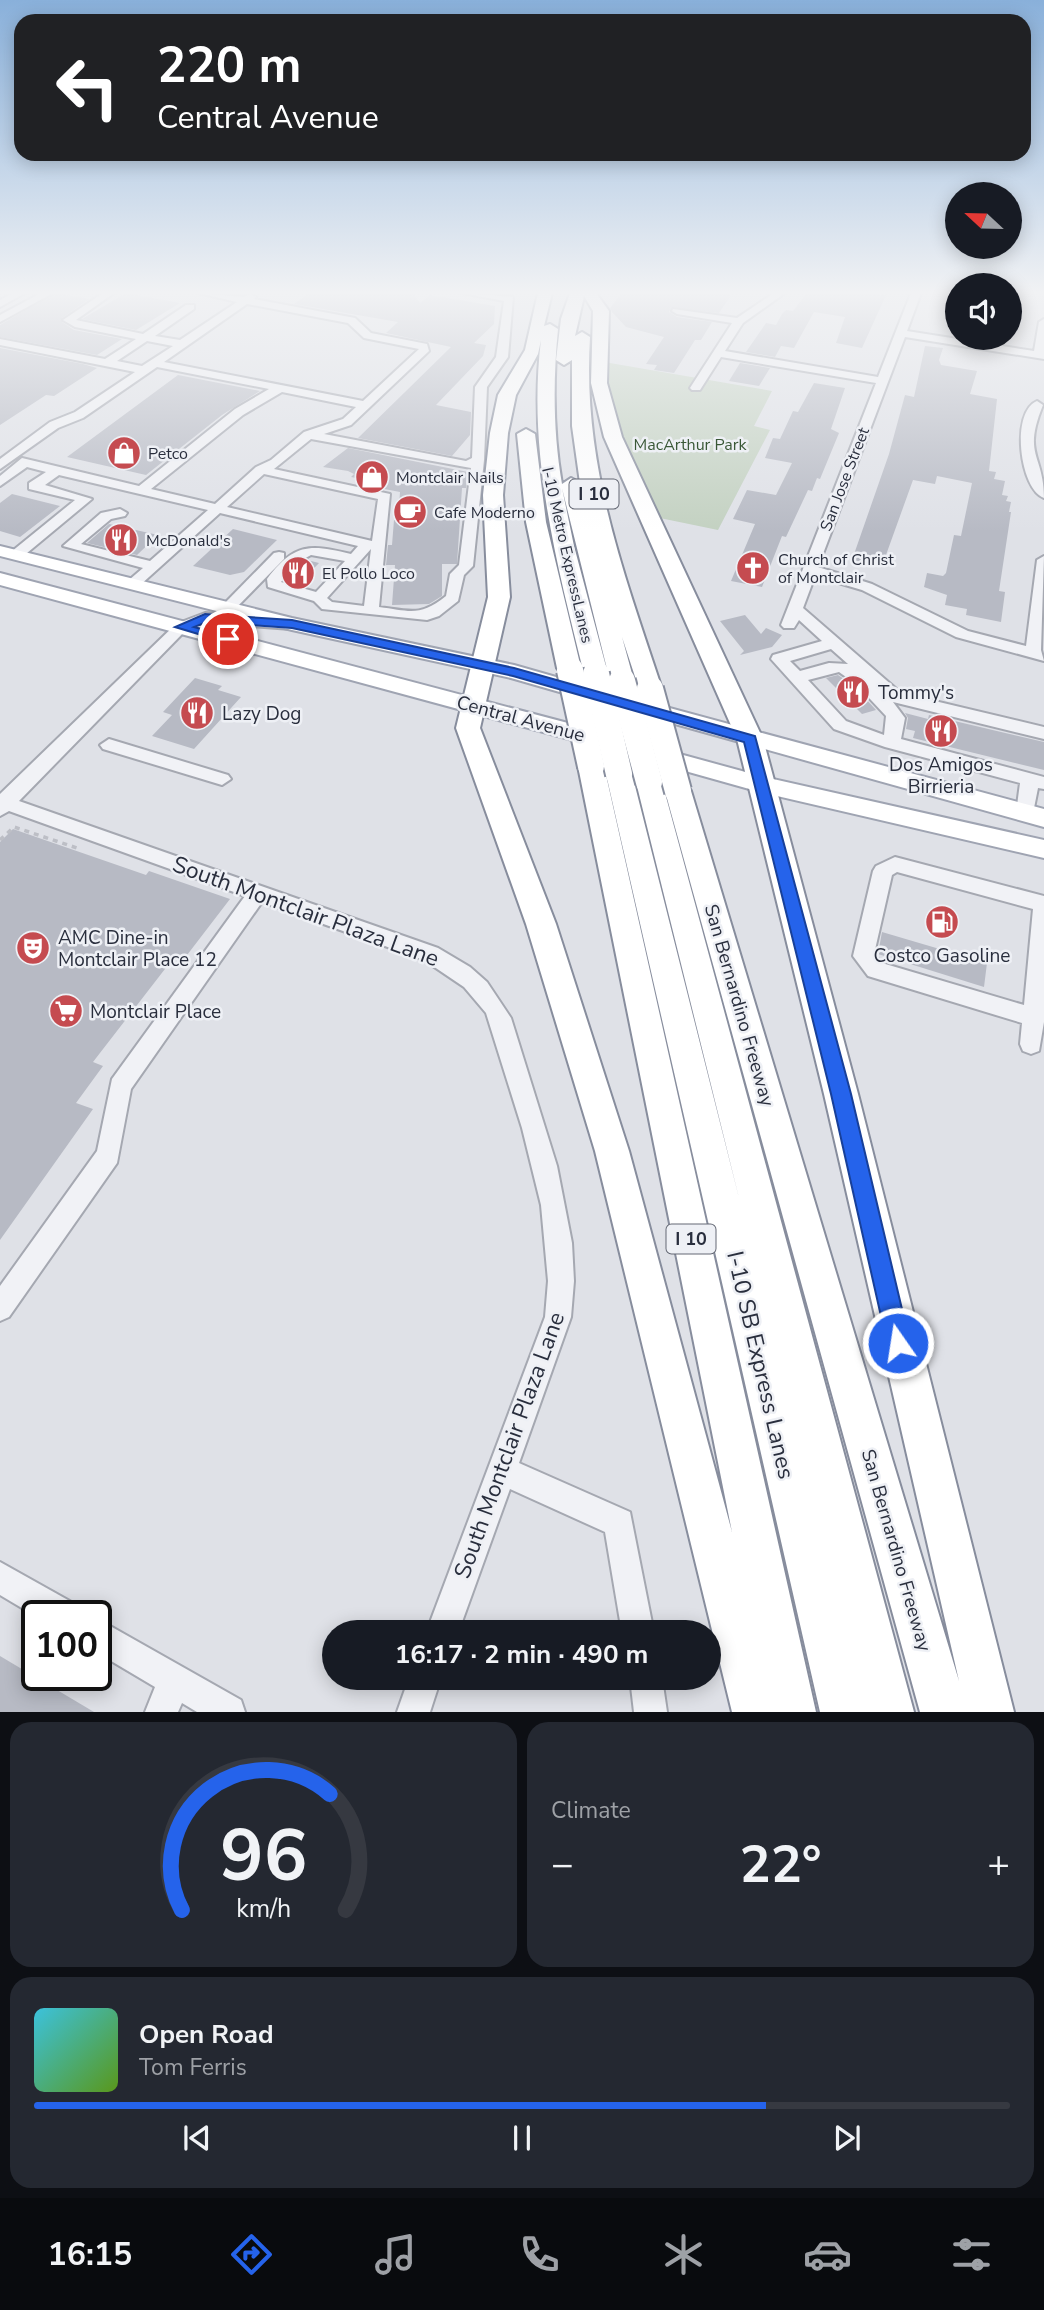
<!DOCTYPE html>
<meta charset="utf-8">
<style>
:root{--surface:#171b24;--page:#242831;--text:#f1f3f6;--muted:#9ea1a6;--line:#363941;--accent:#2563eb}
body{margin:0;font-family:"Nunito Sans",sans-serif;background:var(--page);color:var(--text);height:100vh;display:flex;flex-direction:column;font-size:26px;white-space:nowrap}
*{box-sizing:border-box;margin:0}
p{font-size:23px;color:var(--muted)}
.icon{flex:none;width:38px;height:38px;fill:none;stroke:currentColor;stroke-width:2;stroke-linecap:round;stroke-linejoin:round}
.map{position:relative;height:1712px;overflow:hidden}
.panel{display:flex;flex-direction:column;gap:10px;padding:10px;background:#0d0f14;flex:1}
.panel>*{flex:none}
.guide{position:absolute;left:14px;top:14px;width:1017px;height:147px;border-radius:21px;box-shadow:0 4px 18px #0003;background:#202124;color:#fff;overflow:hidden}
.needle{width:46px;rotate:292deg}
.fabs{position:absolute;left:945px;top:182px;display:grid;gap:14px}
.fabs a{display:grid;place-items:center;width:77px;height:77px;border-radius:50%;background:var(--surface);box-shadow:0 4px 18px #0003;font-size:35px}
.speed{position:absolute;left:21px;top:1600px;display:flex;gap:14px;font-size:35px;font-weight:700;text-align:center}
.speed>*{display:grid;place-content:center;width:91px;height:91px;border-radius:50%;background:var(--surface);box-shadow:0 4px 18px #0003;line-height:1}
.speed .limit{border:4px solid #111;border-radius:10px;background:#fff;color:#111}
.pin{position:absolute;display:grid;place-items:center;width:60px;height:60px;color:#fff;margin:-30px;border:4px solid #fff;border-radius:50%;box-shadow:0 2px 7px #0007}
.me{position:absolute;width:77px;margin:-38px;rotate:347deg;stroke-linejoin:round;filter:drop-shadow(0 0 5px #0008)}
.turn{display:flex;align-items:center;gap:24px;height:147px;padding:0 28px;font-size:32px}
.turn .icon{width:91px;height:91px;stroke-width:2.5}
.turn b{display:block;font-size:49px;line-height:60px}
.big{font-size:52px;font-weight:700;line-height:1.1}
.panel .card{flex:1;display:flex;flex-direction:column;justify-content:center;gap:10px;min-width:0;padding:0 24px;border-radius:21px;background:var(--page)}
.panel .dial{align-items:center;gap:0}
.dial svg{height:182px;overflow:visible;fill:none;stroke:var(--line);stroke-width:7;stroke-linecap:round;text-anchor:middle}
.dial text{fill:var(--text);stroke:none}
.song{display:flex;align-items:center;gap:21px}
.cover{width:84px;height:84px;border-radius:10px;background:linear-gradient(135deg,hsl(190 70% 55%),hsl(90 70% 35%))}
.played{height:7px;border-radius:4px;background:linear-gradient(90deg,var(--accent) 75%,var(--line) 75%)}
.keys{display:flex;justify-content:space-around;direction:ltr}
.heat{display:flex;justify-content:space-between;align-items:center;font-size:38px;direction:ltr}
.panel .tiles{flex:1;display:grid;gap:10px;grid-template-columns:1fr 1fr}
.card:last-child{grid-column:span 2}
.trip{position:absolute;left:322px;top:1620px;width:399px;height:70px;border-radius:35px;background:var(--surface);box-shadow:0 4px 18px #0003;font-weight:700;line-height:70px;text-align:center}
.dock{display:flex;height:112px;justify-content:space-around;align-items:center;background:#090b0e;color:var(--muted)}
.dock .icon{width:49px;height:49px}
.dock .current{color:var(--accent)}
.dock b{font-size:32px;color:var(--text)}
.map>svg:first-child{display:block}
.green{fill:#c3d1c1}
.building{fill:#b7bac4}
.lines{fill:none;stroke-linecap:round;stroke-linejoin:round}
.minor-casing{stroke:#a5a8b1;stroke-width:4}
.major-casing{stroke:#9fa4b2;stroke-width:4}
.highway-casing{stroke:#878d9d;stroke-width:4}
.path{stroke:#bdbfc6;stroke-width:3.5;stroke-dasharray:5 5;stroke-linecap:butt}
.minor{fill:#f1f2f6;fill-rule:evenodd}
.major{fill:#fff;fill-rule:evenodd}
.highway{fill:#fff;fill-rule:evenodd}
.highway-bridge-far1-casing{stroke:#878d9d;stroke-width:24;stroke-linecap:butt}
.highway-bridge-casing{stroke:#878d9d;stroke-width:30;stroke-linecap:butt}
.highway-bridge-far1{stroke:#fff;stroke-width:21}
.highway-bridge{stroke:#fff;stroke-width:26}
.route{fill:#2563eb;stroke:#184099;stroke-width:2}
.labels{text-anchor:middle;stroke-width:5;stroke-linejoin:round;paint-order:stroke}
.far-park-label{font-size:16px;fill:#3a5837;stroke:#eef0f5}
.far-poi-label{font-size:16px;fill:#292e3d;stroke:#eef0f5;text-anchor:start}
.far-street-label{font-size:16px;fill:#292e3d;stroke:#eef0f5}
.shield{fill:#eef0f5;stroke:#646874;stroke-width:2}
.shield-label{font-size:18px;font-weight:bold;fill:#292e3d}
.poi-label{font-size:19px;fill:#292e3d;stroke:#eef0f5;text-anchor:start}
.street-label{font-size:19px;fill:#292e3d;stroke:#eef0f5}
.near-street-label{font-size:23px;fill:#292e3d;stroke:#eef0f5}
</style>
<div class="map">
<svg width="1044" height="1712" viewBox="0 0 1044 1712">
<rect width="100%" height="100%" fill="#dfe1e7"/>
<path class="green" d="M604,362L772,391L754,426L770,430L718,530L655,517C630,467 612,417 604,362Z"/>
<g class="building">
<polygon points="55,293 89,299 62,318 62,322 74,330 122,339 97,355 0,337 0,325"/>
<polygon points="126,293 180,303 136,330 82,319"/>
<polygon points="309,293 413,293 420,303 430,295 495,306 494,324 474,343 486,345 483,356 436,405 471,412 470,435 452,456 358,438 451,347 386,333 398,322 294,304"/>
<polygon points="622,293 714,293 731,295 719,313 671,308 669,312 677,317 712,322 701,340 695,340 674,373 654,370 657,365 646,364 664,337 626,327 612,312 610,308"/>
<polygon points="807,293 886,295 862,348 836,343 845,317 814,312 794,348 781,346 775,357 746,352 766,323 776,325 782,314 786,310 793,311"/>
<polygon points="925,346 943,348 939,360 941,365 977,371 970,394 997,399 989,471 996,472 994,479 1005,481 1002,495 1008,496 1006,501 1011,502 1009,512 1011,512 999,591 1005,592 1001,622 966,615 967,609 945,605 947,595 924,587 927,573 943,576 946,573 954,535 961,536 972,483 937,476 935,484 913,480 882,566 852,560 889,454 905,395 914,397"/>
<polygon points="0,348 83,364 97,368 54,396 46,395 0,425"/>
<polygon points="740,363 770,368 759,386 729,381"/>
<polygon points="178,375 260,391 222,415 146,475 67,457"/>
<polygon points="814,383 845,388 831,429 839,433 820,479 817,478 812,491 808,490 786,537 782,536 762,587 731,581 755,524 733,519 747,490 776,495 792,463 765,458 773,438 780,439 793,411 798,412"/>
<polygon points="348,448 468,472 466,488 462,488 457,564 442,564 442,596 429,604 392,605 395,565 386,565 388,545 392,545 394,520 398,520 400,492 379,488 383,483 351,477 354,474 348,471 323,467"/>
<polygon points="12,494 60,506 20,537 0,531 0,503"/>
<polygon points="109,524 158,535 137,555 87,543"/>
<polygon points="233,529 277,540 244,572 230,575 193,566"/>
<polygon points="307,560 319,563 299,584 286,581"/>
<polygon points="745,615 761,634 766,628 782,635 772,647 740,655 744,651 720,621"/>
<polygon points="838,675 854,686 876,710 862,714 826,678"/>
<polygon points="195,678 222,686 218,690 241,697 194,749 152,736 172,715 163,712"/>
<polygon points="905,713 928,719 929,715 1044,742 1044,770 913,738 915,731 906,729 908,718"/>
<polygon points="13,829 146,875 149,871 230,899 184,959 175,956 93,1062 103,1066 76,1103 93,1109 0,1240 0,842"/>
<polygon points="882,932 987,963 984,987 878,954"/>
<polygon points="0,1656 94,1712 0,1712"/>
</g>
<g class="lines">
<g class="minor-casing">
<g id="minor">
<polygon points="13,293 25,293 0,307 0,300"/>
<polygon points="41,293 53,293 0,322 0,315"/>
<path d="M103,293H114L76,320L143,334L186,305H194V309L155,336L180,340L237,302L198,293L244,297L251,294L256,297L254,299L355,318L371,333L427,344L429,351L351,425L324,434L466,461L472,458L475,387L496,357L504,301L462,293L513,297L508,357L487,387L484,460L473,566L464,575L458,601L439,616L427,620L322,609L314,601L268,587L267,579C294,543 310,544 351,554L358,546L220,513L139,586H129V580L143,568L63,546L101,513L120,509L127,513L125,516L111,519L81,544L150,561L208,510L59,475L45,485L92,499L21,558H11V552L75,500L29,489V483L46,472L27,467L0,486V476L22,458L139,486L235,409L269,389L157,367L83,418L58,428L0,469V459L50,422L75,412L135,372L0,345V339L105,359L136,339L75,327L63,320ZM247,304L348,323L364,338L419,349L363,401L164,362ZM147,341L173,346L142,366L117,361ZM282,392L356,407L343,419L304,432L271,460L256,467L215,504L151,489L243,415ZM311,439L471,468L459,565L450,574L446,596C420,617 410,611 379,607L390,494L274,469ZM264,474L378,499L372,541L227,507ZM371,549L364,606L332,602L327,598ZM311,555L345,561L316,592L281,582L300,561Z"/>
<path d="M774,293H785L743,323L725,351L878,377L911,293H921L907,331L1034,351L1039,322L1044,319V359L905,337L818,567L872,584L968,631L1026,646L1037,560L1044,556L1041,650L1044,661L956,637L862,590L815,576L803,608L901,693L1044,727V739L893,702L905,718L901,739L1044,777V789L1038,788L1032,818H1018L1016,813L1020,783L885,747L834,729L771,659L773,655L822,641L799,620L794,628H784L781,625L876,383L721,357L700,390H692L690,388L732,323L677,314L672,311L673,309L737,318ZM831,649L848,664L829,663L800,671L790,661ZM839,672L856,684L886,716L884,735L846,721L808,680Z"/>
<path d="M1037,401L1043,405C1022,456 1044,454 1044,498C1020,490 1010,412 1037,401Z"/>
<polygon points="279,552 284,553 284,559 233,611 223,611 223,605 274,553"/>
<polygon points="205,613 291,619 299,624 291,629 207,623 186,630 19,801 438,948 470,967 487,982 511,1018 557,1166 572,1243 574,1281 571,1317 519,1463 630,1512 654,1633 622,1633 605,1532 510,1489 458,1633 426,1633 545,1317 548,1281 541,1205 522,1128 486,1013 464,987 424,960 262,902 131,1089 117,1163 9,1317 0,1321 0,1286 97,1151 112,1079 245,896 9,811 0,816 0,794 176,624"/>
<polygon points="109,739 228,775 231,779 222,785 103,749 100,745"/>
<path d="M895,857L1044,896V1022L1039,1051L1031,1054L1023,1051L1020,1044L1022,1023L868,976L853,956L873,871L876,866ZM897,872L1033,909L1024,1005L882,963L874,954L892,875Z"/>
<polygon points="0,1562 75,1604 80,1615 37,1617 0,1595"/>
<polygon points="96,1618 241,1700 245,1712 197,1712 182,1703 178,1712 145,1712 155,1687 96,1652"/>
<polygon points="409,1678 441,1678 430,1712 397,1712"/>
<polygon points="630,1678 662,1678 667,1712 634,1712"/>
</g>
</g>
<g class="major-casing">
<g id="major">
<polygon points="0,546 292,618 514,665 598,689 602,694 591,701 511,678 292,630 0,556"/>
<polygon points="0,573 602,732 610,735 613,740 610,745 602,748 0,585"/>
<polygon points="640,700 1044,809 1044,827 632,712 629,707 632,702"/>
<polygon points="654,747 760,776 1044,840 1044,858 760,792 646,760 643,755 646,750"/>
</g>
</g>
<g class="highway-casing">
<g id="highway">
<path d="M538,293H552L544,326L550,324L558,329C553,381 553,432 562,484L571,478L580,483L572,426V360L564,365L556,360L561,319L570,293H596L609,311L607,383L622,437L763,739L858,1094L1014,1712H920L665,791L669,784L678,782L687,784L691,791L959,1681L824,1094L737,739L604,437L591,383L593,311L584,296L575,336L582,332L590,337C582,463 623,571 662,689L659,695H641L622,637L634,681L630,686H614L610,681L562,488L574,546L608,674L604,679H588L584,674C557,564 527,455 541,340L538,354L516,395L508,433L503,495L510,597L480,728L556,924L629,1151L732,1532L578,766L582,760L591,757L600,760L604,766L816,1712H732L595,1151L526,924L456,728L488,597L483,495L490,433L498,395L525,350Z"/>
<polygon points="526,429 535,434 546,522 581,668 577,673 561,673 557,668 526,522 517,434"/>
<polygon points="619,765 628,768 632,774 740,1202 636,782 640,775 649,773 658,775 662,782 914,1712 820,1712 606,774 610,768"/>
</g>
</g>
<polyline class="path" points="0,840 14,827 80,849"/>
<use href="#minor" class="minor"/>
<use href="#major" class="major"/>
<use href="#highway" class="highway"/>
<g class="highway-bridge-far1-casing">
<polyline id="highway-bridge-far1" points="569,668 570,672"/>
</g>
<g class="highway-bridge-casing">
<g id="highway-bridge">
<polyline points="570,670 591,766"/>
<polyline points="596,674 619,774"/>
<polyline points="622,681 649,782"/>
<polyline points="650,689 678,791"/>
</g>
</g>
<use href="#highway-bridge-far1" class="highway-bridge-far1"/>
<use href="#highway-bridge" class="highway-bridge"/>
</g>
<linearGradient id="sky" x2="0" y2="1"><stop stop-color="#89b0da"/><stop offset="0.55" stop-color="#f1f2f4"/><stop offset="1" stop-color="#f1f2f4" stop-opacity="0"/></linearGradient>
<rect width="1044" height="532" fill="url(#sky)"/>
<polygon class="route" points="205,614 292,620 514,668 755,736 851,1094 910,1343 906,1351 898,1354 891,1351 887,1343 831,1094 744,742 513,676 292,628 207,622 194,627 232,637 232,642 228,643 175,627"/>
<defs>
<g id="shop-disc" transform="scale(1.75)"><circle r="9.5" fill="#c54b50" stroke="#eef0f5"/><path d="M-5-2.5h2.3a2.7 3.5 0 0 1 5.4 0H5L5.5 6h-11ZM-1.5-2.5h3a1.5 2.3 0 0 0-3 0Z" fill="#fff"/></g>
<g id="cafe-disc" transform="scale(1.75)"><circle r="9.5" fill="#c54b50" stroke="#eef0f5"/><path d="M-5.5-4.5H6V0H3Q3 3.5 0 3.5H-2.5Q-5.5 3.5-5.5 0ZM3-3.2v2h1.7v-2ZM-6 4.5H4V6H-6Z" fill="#fff"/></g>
<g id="restaurant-disc" transform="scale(1.75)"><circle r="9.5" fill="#c54b50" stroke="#eef0f5"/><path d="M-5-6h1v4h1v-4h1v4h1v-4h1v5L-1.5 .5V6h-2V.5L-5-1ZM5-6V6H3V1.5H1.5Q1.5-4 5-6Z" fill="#fff"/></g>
<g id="church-disc" transform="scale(1.75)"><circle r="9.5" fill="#c54b50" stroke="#eef0f5"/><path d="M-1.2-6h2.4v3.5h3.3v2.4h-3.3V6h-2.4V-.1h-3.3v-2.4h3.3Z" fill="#fff"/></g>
<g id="fuel-disc" transform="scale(1.75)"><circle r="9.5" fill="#c54b50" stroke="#eef0f5"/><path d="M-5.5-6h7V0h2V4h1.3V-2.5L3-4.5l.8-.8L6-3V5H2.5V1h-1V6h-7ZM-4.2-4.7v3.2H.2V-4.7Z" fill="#fff"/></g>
<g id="theatre-disc" transform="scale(1.75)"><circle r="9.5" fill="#c54b50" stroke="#eef0f5"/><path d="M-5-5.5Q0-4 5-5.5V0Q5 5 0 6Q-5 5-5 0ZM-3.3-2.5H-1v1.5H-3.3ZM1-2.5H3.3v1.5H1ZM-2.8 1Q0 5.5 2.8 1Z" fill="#fff"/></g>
<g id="supermarket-disc" transform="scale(1.75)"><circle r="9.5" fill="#c54b50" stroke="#eef0f5"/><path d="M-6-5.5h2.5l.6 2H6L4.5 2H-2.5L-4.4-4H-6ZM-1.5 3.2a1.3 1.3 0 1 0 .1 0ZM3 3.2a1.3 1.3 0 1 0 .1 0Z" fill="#fff"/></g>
</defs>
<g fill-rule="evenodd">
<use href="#shop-disc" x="124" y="453"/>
<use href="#shop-disc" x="372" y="477"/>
<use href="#cafe-disc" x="410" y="512"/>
<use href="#restaurant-disc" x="121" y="540"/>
<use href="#church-disc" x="753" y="568"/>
<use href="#restaurant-disc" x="298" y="573"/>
<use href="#restaurant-disc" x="853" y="692"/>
<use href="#restaurant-disc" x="197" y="713"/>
<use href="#restaurant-disc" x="941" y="731"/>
<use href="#fuel-disc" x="942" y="922"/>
<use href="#theatre-disc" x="33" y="948"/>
<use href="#supermarket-disc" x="66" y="1011"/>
</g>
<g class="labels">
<g class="far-park-label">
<text x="690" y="450">MacArthur Park</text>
</g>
<g class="far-poi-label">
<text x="148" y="459">Petco</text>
<text x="396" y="483">Montclair Nails</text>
<text x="434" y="518">Cafe Moderno</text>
<text x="146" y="546">McDonald's</text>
<text x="778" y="565">Church of Christ<tspan x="778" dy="18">of Montclair</tspan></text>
<text x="322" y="579">El Pollo Loco</text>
</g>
<g class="far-street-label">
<text transform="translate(844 479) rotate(-69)" y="6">San Jose Street</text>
<text transform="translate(568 555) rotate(77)" y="6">I-10 Metro ExpressLanes</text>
</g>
<g class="shield">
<rect x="569.5" y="479.5" width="49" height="29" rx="5"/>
<rect x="666.5" y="1224.5" width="49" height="29" rx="5"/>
</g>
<g class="shield-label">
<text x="594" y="500">I 10</text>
<text x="691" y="1245">I 10</text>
</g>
<g class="poi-label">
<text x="878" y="699">Tommy's</text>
<text x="222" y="720">Lazy Dog</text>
<text x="941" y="771" text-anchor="middle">Dos Amigos<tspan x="941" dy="22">Birrieria</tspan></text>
<text x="58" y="944">AMC Dine-in<tspan x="58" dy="22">Montclair Place 12</tspan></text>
<text x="942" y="962" text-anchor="middle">Costco Gasoline</text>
<text x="90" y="1018">Montclair Place</text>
</g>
<g class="street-label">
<text transform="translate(521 718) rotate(15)" y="7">Central Avenue</text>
<text transform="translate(740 1005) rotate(74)" y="7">San Bernardino Freeway</text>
<text transform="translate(897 1550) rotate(74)" y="7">San Bernardino Freeway</text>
</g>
<g class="near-street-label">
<text transform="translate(306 911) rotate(20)" y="8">South Montclair Plaza Lane</text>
<text transform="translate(761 1365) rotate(77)" y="8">I-10 SB Express Lanes</text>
<text transform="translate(509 1445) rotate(-70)" y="8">South Montclair Plaza Lane</text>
</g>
</g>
</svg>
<div class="fabs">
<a><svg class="needle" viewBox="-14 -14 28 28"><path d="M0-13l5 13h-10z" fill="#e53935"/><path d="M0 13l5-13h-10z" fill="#9ea1a6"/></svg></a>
<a><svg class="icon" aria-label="sound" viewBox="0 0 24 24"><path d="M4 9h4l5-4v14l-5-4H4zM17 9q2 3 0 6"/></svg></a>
</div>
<div class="speed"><div class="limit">100</div></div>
<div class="pin" style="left:228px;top:639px;background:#d93025"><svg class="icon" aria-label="arrive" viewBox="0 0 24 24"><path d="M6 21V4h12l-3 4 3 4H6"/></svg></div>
<svg class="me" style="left:898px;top:1343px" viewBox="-20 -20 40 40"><circle r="17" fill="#2563eb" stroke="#fff" stroke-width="3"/><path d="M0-11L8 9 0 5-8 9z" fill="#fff"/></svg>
<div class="trip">16:17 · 2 min · 490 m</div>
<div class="guide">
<div class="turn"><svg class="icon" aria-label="left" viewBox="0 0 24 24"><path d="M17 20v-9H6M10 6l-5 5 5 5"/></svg><div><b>220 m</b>Central Avenue</div></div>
</div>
</div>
<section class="panel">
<div class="tiles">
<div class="card dial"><svg viewBox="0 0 100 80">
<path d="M14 69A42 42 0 1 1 86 69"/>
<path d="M14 69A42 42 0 0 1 79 18" stroke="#2563eb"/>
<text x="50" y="56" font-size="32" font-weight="700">96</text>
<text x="50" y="72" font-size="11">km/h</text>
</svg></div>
<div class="card"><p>Climate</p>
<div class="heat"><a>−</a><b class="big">22°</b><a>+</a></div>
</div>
<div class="card">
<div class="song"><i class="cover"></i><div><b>Open Road</b><p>Tom Ferris</p></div></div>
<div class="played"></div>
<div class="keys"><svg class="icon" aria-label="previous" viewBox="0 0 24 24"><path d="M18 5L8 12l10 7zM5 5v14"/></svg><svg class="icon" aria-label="pause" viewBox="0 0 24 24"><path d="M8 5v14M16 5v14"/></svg><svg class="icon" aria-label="next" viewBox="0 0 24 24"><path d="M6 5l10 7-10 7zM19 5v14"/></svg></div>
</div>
</div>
</section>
<nav class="dock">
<b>16:15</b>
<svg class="icon current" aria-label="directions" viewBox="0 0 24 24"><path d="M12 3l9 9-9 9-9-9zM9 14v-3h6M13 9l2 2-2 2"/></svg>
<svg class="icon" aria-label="music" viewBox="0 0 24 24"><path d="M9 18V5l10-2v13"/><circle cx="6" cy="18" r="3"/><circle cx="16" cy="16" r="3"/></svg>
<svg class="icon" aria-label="phone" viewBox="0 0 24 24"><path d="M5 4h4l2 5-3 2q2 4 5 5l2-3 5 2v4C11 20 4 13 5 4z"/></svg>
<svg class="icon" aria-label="climate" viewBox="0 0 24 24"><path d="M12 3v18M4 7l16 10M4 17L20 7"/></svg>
<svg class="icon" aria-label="car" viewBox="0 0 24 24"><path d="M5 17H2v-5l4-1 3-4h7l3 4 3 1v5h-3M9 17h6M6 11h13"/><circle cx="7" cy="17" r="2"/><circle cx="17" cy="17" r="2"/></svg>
<svg class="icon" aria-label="filters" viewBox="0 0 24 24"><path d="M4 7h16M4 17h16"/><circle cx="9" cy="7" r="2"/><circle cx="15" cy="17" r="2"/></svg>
</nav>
